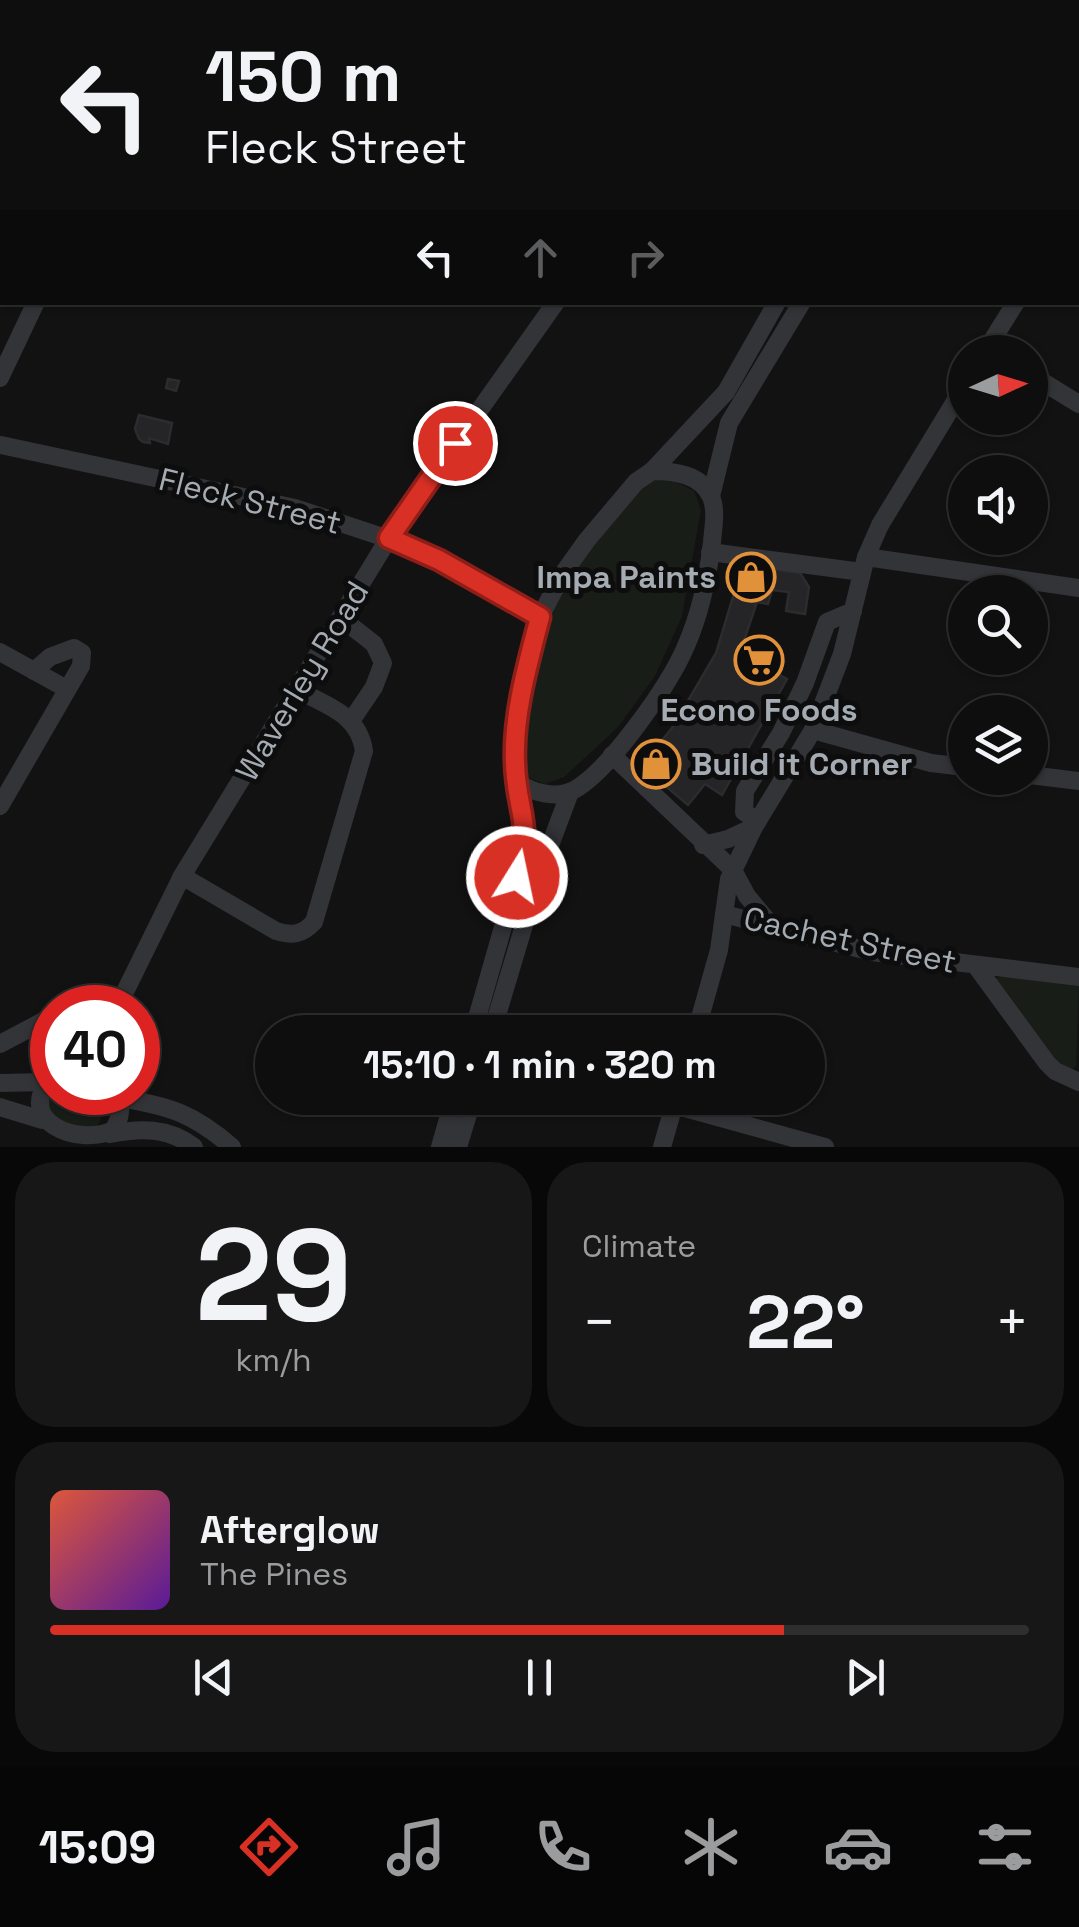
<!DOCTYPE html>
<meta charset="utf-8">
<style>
:root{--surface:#0e0e0e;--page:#171717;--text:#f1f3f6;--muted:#9b9c9e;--line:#2e2e2e;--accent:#d93025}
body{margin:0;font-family:"Space Grotesk",sans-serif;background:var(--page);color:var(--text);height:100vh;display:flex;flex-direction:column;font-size:38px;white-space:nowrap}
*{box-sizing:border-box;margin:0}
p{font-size:32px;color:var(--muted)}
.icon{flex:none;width:55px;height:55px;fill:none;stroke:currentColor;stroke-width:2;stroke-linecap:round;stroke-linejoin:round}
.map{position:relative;height:1147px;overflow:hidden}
.side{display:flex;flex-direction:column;gap:15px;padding:15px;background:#080808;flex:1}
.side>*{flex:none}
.top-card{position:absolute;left:0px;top:0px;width:1080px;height:305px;box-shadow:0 2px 8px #0004,0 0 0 2px var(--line);background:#0e0e0e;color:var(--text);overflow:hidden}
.needle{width:65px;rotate:86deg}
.controls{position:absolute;left:948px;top:335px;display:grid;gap:20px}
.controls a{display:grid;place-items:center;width:100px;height:100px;border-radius:50%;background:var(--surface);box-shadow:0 2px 8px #0004,0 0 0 2px var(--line);font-size:50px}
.speed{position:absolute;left:30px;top:985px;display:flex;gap:20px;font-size:50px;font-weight:700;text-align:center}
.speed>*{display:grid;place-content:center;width:130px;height:130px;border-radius:50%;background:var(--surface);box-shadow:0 2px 8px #0004,0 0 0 2px var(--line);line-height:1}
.speed .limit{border:15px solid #d22;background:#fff;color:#111}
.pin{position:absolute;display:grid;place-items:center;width:85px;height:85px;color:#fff;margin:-42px;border:5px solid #fff;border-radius:50%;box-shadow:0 2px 10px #0007}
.me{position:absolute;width:110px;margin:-55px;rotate:10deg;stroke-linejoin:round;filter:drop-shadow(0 0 8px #0008)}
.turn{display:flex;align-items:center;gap:35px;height:210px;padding:0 40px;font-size:45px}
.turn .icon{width:130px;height:130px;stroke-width:2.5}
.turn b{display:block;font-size:70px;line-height:85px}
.lanes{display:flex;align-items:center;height:95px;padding:0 40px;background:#0003;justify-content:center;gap:50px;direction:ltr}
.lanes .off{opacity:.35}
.big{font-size:75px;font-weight:700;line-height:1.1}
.side .card{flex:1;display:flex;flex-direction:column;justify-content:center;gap:15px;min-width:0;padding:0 35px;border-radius:40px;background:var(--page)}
.side .dial{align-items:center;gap:0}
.dial b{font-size:130px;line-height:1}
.song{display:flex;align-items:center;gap:30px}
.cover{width:120px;height:120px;border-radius:15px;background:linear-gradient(135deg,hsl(10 70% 55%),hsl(270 70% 35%))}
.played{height:10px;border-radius:5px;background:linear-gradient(90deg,var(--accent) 75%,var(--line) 75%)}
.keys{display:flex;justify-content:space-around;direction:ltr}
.heat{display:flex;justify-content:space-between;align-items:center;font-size:55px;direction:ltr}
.side .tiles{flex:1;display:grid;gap:15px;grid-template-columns:1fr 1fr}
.card:last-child{grid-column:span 2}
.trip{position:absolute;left:255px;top:1015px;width:570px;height:100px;border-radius:50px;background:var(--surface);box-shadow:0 2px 8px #0004,0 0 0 2px var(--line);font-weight:700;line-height:100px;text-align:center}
.dock{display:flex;height:160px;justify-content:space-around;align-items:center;background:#060606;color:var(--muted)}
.dock .icon{width:70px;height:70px}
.dock .active{color:var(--accent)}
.dock b{font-size:45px;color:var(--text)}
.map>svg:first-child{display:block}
.green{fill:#181d18}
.building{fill:#252527;stroke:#2c2c2f;stroke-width:2.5}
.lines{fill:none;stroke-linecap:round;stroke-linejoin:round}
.minor{stroke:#333438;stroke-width:18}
.route-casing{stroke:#8d1f18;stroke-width:25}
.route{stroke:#d93025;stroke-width:18}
.labels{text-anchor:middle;stroke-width:10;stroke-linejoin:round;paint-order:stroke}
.street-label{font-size:32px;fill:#a4abb2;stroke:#0d0d0e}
.poi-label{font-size:32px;font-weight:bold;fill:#a4abb2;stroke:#0d0d0e;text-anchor:end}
</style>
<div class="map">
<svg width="1079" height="1147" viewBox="0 0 1079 1147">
<rect width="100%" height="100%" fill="#121213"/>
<g class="green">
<polygon points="653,478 676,482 694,491 701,510 682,616 655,676 618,727 564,777 545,784 524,776 514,753 553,595 633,489"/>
<polygon points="1006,977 1079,986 1076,1066 1071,1070 1061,1066 991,985 994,978"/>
<path d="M52,1082V1092L99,1093C115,1136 70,1147 41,1124Z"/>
</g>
<g class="building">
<polygon points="168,379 179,381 176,391 166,388"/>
<polygon points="139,415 172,423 168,444 149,438 150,443 143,442 139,439 135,429"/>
<polygon points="753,567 800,573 809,587 805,614 786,611 789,592 772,590 768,604 757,602 737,661 745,665 751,651 784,662 778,674 787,679 722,795 705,784 688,805 650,773 650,755 672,728 716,653 739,577"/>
</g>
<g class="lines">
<g class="minor">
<polyline points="460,2 460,0"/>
<polyline points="687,2 688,0"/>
<polyline points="950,2 951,0"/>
<polyline points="968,2 969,0"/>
<polyline points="1078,206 1079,204"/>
<polyline points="985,352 1016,302"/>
<polyline points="1030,374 1079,404"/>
<polyline points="0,378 36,302"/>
<polyline points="1,445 295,508 419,549 540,617"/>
<path d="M652,471C674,471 701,474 711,497C717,510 713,528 712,542C708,577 700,614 686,646C670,684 610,770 574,790C556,799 531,793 517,781L515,738L540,617L562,575L587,540L636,482Z"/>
<polyline points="652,471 726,392 777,302"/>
<polyline points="711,496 729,423 802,302"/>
<polyline points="710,552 862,572"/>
<polyline points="866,557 1079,588"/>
<polyline points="341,618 374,644 383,663 374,687 351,721"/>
<polyline points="0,652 65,688"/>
<polyline points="813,730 931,763 965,767"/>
<polyline points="612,755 733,870 747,896 772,926"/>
<polyline points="1030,775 1079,781"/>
<polyline points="0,806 81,666 82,653 74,648 50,657 34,671"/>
<polyline points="758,821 744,812 745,791 781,733 805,683 827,622 853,611"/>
<polyline points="703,845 728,839 754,827"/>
<path d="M182,876L276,931C292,936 302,935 314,922L364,751C359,714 327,706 298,690"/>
<polyline points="724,914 872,952 1079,977"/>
<polyline points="976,966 1047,1063 1055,1071 1079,1082"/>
<polyline points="117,1008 182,876 389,538 556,302"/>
<polyline points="473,1032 525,850 527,831 517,781"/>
<polyline points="492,1032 539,875 570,792"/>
<polyline points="696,1032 719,950 729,879 754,827 813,730 842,654 866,557 880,525 965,385"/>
<polyline points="0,1044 49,1018"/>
<path d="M52,1077C13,1121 78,1147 113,1130C121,1119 122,1106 118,1092"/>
<polyline points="0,1083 48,1082"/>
<path d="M120,1098C170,1106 194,1114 232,1147"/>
<polyline points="674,1105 825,1147"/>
<polyline points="0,1107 42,1120"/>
<path d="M110,1134C140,1128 168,1127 194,1147"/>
<polyline points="440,1147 454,1098"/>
<polyline points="458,1147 473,1098"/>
<polyline points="662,1147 676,1098"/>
</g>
</g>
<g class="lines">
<g class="route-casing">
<path id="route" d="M455,443L389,538L439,560L540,617C528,663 513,714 515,762C516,812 534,823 517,877"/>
</g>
<use href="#route" class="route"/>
</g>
<defs>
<g id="shop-ring" transform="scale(2.5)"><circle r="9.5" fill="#0d0d0e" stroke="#e2913b" stroke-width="1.5"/><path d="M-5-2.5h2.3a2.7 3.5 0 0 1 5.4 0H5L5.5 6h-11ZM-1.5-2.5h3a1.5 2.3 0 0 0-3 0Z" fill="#e2913b"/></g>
<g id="supermarket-ring" transform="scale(2.5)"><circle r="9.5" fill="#0d0d0e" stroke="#e2913b" stroke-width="1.5"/><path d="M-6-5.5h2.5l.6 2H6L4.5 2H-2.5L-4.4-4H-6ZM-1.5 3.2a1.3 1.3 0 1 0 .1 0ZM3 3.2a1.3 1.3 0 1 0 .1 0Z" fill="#e2913b"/></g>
</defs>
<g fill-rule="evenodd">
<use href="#shop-ring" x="751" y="577"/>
<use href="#supermarket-ring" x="759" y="660"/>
<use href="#shop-ring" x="656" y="764"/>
</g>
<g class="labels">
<g class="street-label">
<text transform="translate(250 501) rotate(14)" y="11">Fleck Street</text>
<text transform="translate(302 681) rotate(-59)" y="11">Waverley Road</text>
<text transform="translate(850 940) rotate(12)" y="11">Cachet Street</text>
</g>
<g class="poi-label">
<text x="716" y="588">Impa Paints</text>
<text x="759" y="721" text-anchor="middle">Econo Foods</text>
<text x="691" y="775" text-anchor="start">Build it Corner</text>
</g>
</g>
</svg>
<div class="controls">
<a><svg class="needle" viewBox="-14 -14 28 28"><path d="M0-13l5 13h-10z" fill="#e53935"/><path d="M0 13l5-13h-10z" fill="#9b9c9e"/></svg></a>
<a><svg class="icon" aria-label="sound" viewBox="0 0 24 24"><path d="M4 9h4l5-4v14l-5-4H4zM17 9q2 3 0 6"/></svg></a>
<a><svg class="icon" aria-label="search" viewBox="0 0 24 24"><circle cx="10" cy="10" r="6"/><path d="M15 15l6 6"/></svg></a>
<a><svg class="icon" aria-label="layers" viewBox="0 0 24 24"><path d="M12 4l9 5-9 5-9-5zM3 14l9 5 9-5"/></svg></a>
</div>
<div class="speed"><div class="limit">40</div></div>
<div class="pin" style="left:455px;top:443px;background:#d93025"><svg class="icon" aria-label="arrive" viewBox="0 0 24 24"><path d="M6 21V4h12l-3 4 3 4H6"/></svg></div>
<svg class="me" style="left:517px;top:877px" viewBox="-20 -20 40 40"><circle r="17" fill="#d93025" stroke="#fff" stroke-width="3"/><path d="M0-11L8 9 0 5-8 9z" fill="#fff"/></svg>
<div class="trip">15:10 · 1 min · 320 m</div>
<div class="top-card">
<div class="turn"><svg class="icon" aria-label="left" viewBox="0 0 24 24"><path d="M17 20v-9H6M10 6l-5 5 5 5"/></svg><div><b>150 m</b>Fleck Street</div></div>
<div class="lanes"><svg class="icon" aria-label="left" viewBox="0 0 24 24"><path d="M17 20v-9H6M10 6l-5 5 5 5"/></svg><svg class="icon off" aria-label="ahead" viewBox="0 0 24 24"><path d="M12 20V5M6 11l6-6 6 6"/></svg><svg class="icon off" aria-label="right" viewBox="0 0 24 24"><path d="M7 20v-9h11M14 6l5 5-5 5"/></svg></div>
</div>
</div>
<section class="side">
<div class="tiles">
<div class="card dial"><b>29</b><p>km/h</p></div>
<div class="card"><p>Climate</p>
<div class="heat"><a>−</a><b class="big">22°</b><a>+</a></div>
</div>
<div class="card">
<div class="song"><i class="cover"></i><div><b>Afterglow</b><p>The Pines</p></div></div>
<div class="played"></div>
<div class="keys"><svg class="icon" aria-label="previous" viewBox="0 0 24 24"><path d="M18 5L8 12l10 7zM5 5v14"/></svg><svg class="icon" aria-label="pause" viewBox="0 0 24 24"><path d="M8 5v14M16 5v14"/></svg><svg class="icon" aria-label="next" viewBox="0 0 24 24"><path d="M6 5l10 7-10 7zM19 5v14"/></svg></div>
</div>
</div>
</section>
<nav class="dock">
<b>15:09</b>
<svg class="icon active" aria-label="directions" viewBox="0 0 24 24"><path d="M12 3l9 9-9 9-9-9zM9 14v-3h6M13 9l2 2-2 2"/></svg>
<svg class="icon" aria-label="music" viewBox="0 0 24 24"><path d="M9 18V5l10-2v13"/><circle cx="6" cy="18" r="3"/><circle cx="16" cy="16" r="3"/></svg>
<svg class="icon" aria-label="phone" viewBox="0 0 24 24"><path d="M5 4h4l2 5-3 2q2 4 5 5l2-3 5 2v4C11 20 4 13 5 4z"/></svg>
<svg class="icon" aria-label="climate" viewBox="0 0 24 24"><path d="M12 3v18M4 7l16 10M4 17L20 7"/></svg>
<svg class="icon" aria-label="car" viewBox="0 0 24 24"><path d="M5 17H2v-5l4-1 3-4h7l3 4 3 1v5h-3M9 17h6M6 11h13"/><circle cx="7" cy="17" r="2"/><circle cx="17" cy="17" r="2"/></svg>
<svg class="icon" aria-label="filters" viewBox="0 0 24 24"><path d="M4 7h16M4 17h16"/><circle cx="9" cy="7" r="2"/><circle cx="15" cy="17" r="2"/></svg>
</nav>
